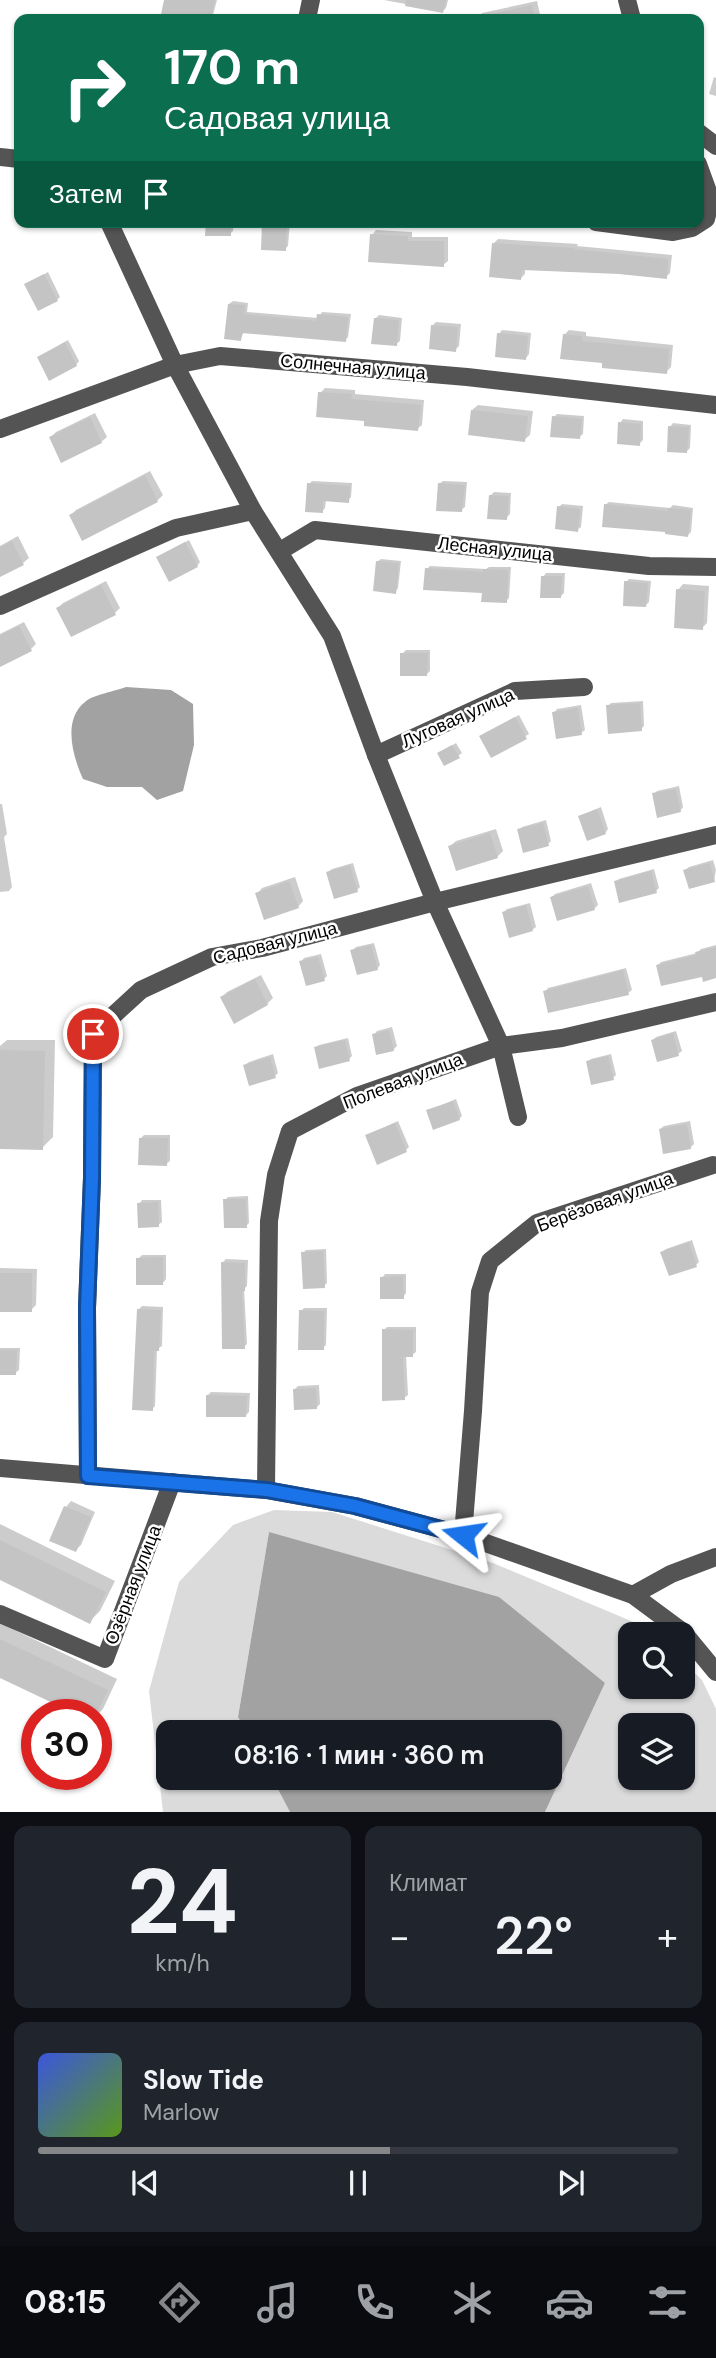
<!DOCTYPE html>
<html lang="ru">
<meta charset="utf-8">
<style>
:root{--surface:#171b24;--page:#20242c;--text:#f1f3f6;--muted:#9ea1a6;--line:#363941;--accent:#858687}
body{margin:0;font-family:"DM Sans",sans-serif;background:var(--page);color:var(--text);height:100vh;display:flex;flex-direction:column;font-size:26px;white-space:nowrap}
*{box-sizing:border-box;margin:0}
p{font-size:23px;color:var(--muted)}
.icon{flex:none;width:38px;height:38px;fill:none;stroke:currentColor;stroke-width:2;stroke-linecap:round;stroke-linejoin:round}
.map{position:relative;height:1812px;overflow:hidden}
.drawer{display:flex;flex-direction:column;gap:14px;padding:14px;background:#0d0f14;flex:1}
.drawer>*{flex:none}
.guide{position:absolute;left:14px;top:14px;width:690px;height:214px;border-radius:14px;box-shadow:0 2px 5px #0004;background:#0b6e4f;color:#fff;overflow:hidden}
.tools{position:absolute;left:618px;top:1622px;display:grid;gap:14px}
.tools a{display:grid;place-items:center;width:77px;height:77px;border-radius:14px;background:var(--surface);box-shadow:0 2px 5px #0004;font-size:35px}
.speed{position:absolute;left:21px;top:1699px;display:flex;gap:14px;font-size:35px;font-weight:700;text-align:center}
.speed>*{display:grid;place-content:center;width:91px;height:91px;border-radius:50%;background:var(--surface);box-shadow:0 2px 5px #0004;line-height:1}
.speed .limit{border:10px solid #d22;background:#fff;color:#111}
.pin{position:absolute;display:grid;place-items:center;width:60px;height:60px;color:#fff;margin:-30px;border:4px solid #fff;border-radius:50%;box-shadow:0 2px 7px #0007}
.me{position:absolute;width:77px;margin:-38px;rotate:285deg;stroke-linejoin:round;filter:drop-shadow(0 0 5px #0008)}
.turn{display:flex;align-items:center;gap:24px;height:147px;padding:0 35px;font-size:32px}
.turn .icon{width:91px;height:91px;stroke-width:2.5}
.turn b{display:block;font-size:49px;line-height:60px}
.then{display:flex;align-items:center;height:66px;padding:0 35px;background:#0003;gap:14px;font-size:26px}
.big{font-size:52px;font-weight:600;line-height:1.1}
.drawer .tile{flex:1;display:flex;flex-direction:column;justify-content:center;gap:10px;min-width:0;padding:0 24px;border-radius:14px;background:var(--page)}
.drawer .dial{align-items:center;gap:0}
.dial b{font-size:91px;line-height:1}
.song{display:flex;align-items:center;gap:21px}
.cover{width:84px;height:84px;border-radius:10px;background:linear-gradient(135deg,hsl(230 70% 55%),hsl(90 70% 35%))}
.played{height:7px;border-radius:4px;background:linear-gradient(90deg,var(--accent) 55%,var(--line) 55%)}
.keys{display:flex;justify-content:space-around;direction:ltr}
.heat{display:flex;justify-content:space-between;align-items:center;font-size:38px;direction:ltr}
.drawer .tiles{flex:1;display:grid;gap:14px;grid-template-columns:1fr 1fr}
.tile:last-child{grid-column:span 2}
.trip{position:absolute;left:156px;top:1720px;width:406px;height:70px;border-radius:14px;background:var(--surface);box-shadow:0 2px 5px #0004;font-weight:600;line-height:70px;text-align:center}
.tab-bar{display:flex;height:112px;justify-content:space-around;align-items:center;background:#090b0e;color:var(--muted)}
.tab-bar .icon{width:49px;height:49px}
.tab-bar .active{color:var(--accent)}
.tab-bar b{font-size:32px;color:var(--text)}
.map>svg:first-child{display:block}
.green{fill:#dbdbdb;fill-rule:evenodd}
.water{fill:#a2a2a2}
.shadow{fill:#0003}
.building{fill:#c4c4c4}
.lines{fill:none;stroke-linecap:round;stroke-linejoin:round}
.minor{stroke:#545454;stroke-width:18}
.route-casing{stroke:#114b97;stroke-width:18}
.route{stroke:#1a73e8;stroke-width:12}
.labels{text-anchor:middle;stroke-width:5;stroke-linejoin:round;paint-order:stroke}
.street-label{font-size:18px;fill:#000;stroke:#fff}
</style>
<div class="map">
<svg width="716" height="1812" viewBox="0 0 716 1812">
<rect width="100%" height="100%" fill="#fff"/>
<path class="green" d="M274,1510L332,1512L493,1563L643,1626L652,1634H630V1687H682L683,1662L702,1680L716,1709V1812H545L605,1683L269,1532L238,1717L247,1732H168V1778H272L290,1812H163L149,1691L179,1582L233,1525ZM630,1726H682V1778H630Z"/>
<g class="water">
<path d="M126,687L171,690L193,704L194,745L183,791L157,800L142,787H107L83,779C73,757 62,720 85,702C92,695 116,691 126,687Z"/>
<polygon points="269,1532 499,1597 605,1683 545,1812 290,1812 272,1778 550,1778 550,1732 247,1732 238,1717"/>
</g>
<g class="shadow">
<polygon points="165,0 217,0 212,19 214,19 162,19"/>
<polygon points="384,0 448,0 446,8 443,11"/>
<polygon points="537,1 541,19 477,19 482,13"/>
<polygon points="714,77 716,78 716,96 709,94"/>
<polygon points="208,222 234,222 233,231 230,234"/>
<polygon points="264,222 290,222 288,246 285,249"/>
<polygon points="376,230 412,232 412,237 448,237 448,261 443,265 372,235"/>
<polygon points="498,239 578,244 577,246 672,255 670,273 666,277 619,272 525,268 525,274 521,278 494,243"/>
<polygon points="48,272 60,297 57,300 27,284"/>
<polygon points="233,301 248,303 247,312 318,318 322,312 351,314 348,337 345,340 244,331 241,339 229,304"/>
<polygon points="379,315 402,318 400,341 396,344 375,319"/>
<polygon points="436,322 461,324 459,346 455,350 433,325"/>
<polygon points="502,330 531,333 529,354 526,358 499,334"/>
<polygon points="569,330 586,332 586,336 673,345 671,367 666,372 604,361 564,335"/>
<polygon points="68,340 79,361 76,365 39,357"/>
<polygon points="325,388 355,390 355,394 424,400 422,425 417,429 366,419 320,393"/>
<polygon points="478,405 533,411 530,435 524,440 472,410"/>
<polygon points="95,413 107,437 101,442 51,437 56,432"/>
<polygon points="557,414 584,416 583,434 579,437 554,417"/>
<polygon points="623,419 643,421 643,440 639,444 620,423"/>
<polygon points="673,423 691,425 690,448 686,452 670,427"/>
<polygon points="150,471 163,495 157,501 71,515 76,510"/>
<polygon points="312,481 352,483 351,497 348,501 326,500 325,508 322,512 309,484"/>
<polygon points="443,481 467,482 465,507 461,510 439,484"/>
<polygon points="494,492 511,493 510,514 506,518 490,496"/>
<polygon points="609,502 670,508 673,505 693,508 691,532 688,535 605,505"/>
<polygon points="562,504 583,506 581,527 577,530 559,507"/>
<polygon points="18,536 29,558 23,563 0,575 0,546"/>
<polygon points="189,540 200,562 197,566 158,557"/>
<polygon points="381,559 401,561 398,588 395,592 377,562"/>
<polygon points="430,566 486,569 489,567 511,567 509,598 506,601 427,569"/>
<polygon points="546,573 565,573 564,593 561,596 543,577"/>
<polygon points="629,579 651,581 649,602 646,605 626,582"/>
<polygon points="106,581 120,608 115,613 58,608 63,603"/>
<polygon points="683,584 709,586 707,623 702,628 678,590"/>
<polygon points="24,622 36,644 31,649 0,665 0,634"/>
<polygon points="406,650 430,650 430,671 427,674 402,654"/>
<polygon points="643,701 644,726 641,729 608,706 611,703"/>
<polygon points="581,705 585,730 581,733 554,713 557,709"/>
<polygon points="519,715 529,734 492,756 485,733"/>
<polygon points="456,743 462,753 458,756 439,753"/>
<polygon points="679,786 683,807 680,811 654,794 657,791"/>
<polygon points="0,804 2,804 7,834 4,837 12,887 9,891 0,892"/>
<polygon points="601,807 608,829 605,833 580,816"/>
<polygon points="546,820 551,841 548,844 519,830 522,827"/>
<polygon points="496,829 503,851 497,857 450,846 456,841"/>
<polygon points="713,860 716,870 714,881 685,870 689,867"/>
<polygon points="353,863 360,887 357,890 328,872 332,869"/>
<polygon points="654,869 659,888 656,891 616,882 619,879"/>
<polygon points="295,877 303,901 298,907 257,894 262,888"/>
<polygon points="591,883 598,905 594,909 552,897 555,894"/>
<polygon points="530,903 536,927 532,930 504,912 507,909"/>
<polygon points="374,943 380,965 377,969 352,951 356,947"/>
<polygon points="716,945 716,977 658,965 661,962 697,953 701,949"/>
<polygon points="321,954 327,976 324,979 301,962 304,958"/>
<polygon points="626,968 632,990 628,993 545,992 548,988"/>
<polygon points="261,975 273,998 267,1004 235,1021 222,997 227,992"/>
<polygon points="392,1027 397,1046 393,1050 374,1035 377,1031"/>
<polygon points="676,1031 682,1051 678,1054 653,1040 656,1037"/>
<polygon points="348,1038 352,1056 349,1059 315,1048 319,1045"/>
<polygon points="7,1040 55,1040 53,1137 42,1148 0,1148 0,1046"/>
<polygon points="273,1054 278,1073 275,1076 245,1065 249,1062"/>
<polygon points="611,1054 616,1075 613,1078 587,1062 591,1059"/>
<polygon points="456,1099 462,1116 459,1119 428,1111"/>
<polygon points="398,1121 409,1147 406,1150 367,1135"/>
<polygon points="690,1121 694,1144 690,1148 660,1129 664,1126"/>
<polygon points="144,1135 170,1135 170,1161 166,1164 141,1138"/>
<polygon points="248,1196 249,1223 246,1226 225,1200 228,1197"/>
<polygon points="142,1200 161,1200 162,1222 158,1225 139,1204"/>
<polygon points="692,1240 699,1262 696,1265 662,1252 666,1249"/>
<polygon points="326,1249 327,1283 324,1286 303,1253 306,1250"/>
<polygon points="142,1255 166,1255 166,1279 163,1283 138,1259"/>
<polygon points="226,1259 248,1260 247,1286 244,1289 247,1344 244,1347 222,1263"/>
<polygon points="0,1268 37,1269 36,1305 31,1310 0,1310"/>
<polygon points="385,1274 406,1274 406,1293 403,1297 382,1278"/>
<polygon points="142,1306 163,1307 162,1346 157,1349 155,1406 152,1409 138,1310"/>
<polygon points="304,1308 327,1308 326,1345 323,1348 301,1311"/>
<polygon points="387,1327 416,1327 416,1352 412,1355 406,1355 408,1395 404,1398 384,1330"/>
<polygon points="0,1348 20,1348 19,1370 15,1373 0,1373"/>
<polygon points="319,1385 320,1404 316,1408 295,1389 298,1386"/>
<polygon points="211,1392 250,1393 249,1412 246,1415 207,1396"/>
<polygon points="71,1501 95,1512 81,1545 76,1550 66,1507"/>
<polygon points="0,1524 115,1581 100,1611 89,1622 0,1578"/>
<polygon points="0,1623 117,1679 103,1709 96,1716 82,1715 0,1676"/>
</g>
<g class="building">
<polygon points="164,0 215,0 210,19 160,19"/>
<polygon points="406,0 446,0 443,13 405,6"/>
<polygon points="532,5 535,19 492,19 491,14"/>
<polygon points="206,222 231,222 231,236 205,236"/>
<polygon points="262,222 287,222 286,251 261,250"/>
<polygon points="370,234 408,236 408,241 444,241 444,267 368,262"/>
<polygon points="492,243 574,248 574,249 668,259 667,279 619,274 522,270 521,280 489,277"/>
<polygon points="44,274 58,301 38,311 24,284"/>
<polygon points="228,304 245,305 244,314 316,321 317,314 348,317 346,342 242,333 241,341 224,339"/>
<polygon points="374,318 399,320 397,346 371,344"/>
<polygon points="431,325 458,327 456,352 429,349"/>
<polygon points="497,333 528,336 526,360 495,357"/>
<polygon points="563,334 582,336 582,341 669,349 667,374 602,368 602,363 560,359"/>
<polygon points="65,342 77,366 49,381 37,357"/>
<polygon points="318,392 352,394 351,399 421,405 418,431 364,426 364,421 316,417"/>
<polygon points="471,410 528,416 525,442 468,435"/>
<polygon points="552,416 582,419 580,439 550,437"/>
<polygon points="90,417 102,443 61,463 49,437"/>
<polygon points="618,422 641,424 640,446 617,444"/>
<polygon points="668,426 689,427 687,453 667,452"/>
<polygon points="145,475 158,502 82,541 69,515"/>
<polygon points="307,483 350,486 349,503 323,501 323,513 305,512"/>
<polygon points="438,483 465,485 462,512 436,511"/>
<polygon points="489,495 509,496 507,520 487,519"/>
<polygon points="604,504 668,511 668,508 691,510 688,537 665,534 665,532 602,527"/>
<polygon points="557,506 580,509 578,532 555,529"/>
<polygon points="12,541 24,565 0,577 0,547"/>
<polygon points="185,542 198,567 169,582 156,557"/>
<polygon points="376,561 399,563 396,594 373,591"/>
<polygon points="425,568 483,572 483,569 508,570 507,603 481,602 482,593 423,590"/>
<polygon points="541,576 562,576 561,598 540,598"/>
<polygon points="624,581 648,583 646,607 623,606"/>
<polygon points="101,585 116,615 71,637 56,608"/>
<polygon points="676,589 705,591 703,630 674,628"/>
<polygon points="19,626 32,651 0,667 0,635"/>
<polygon points="400,653 428,653 427,676 400,676"/>
<polygon points="640,703 642,731 608,734 606,705"/>
<polygon points="578,708 582,735 556,739 552,712"/>
<polygon points="515,717 527,739 491,758 479,736"/>
<polygon points="452,745 460,758 444,766 437,753"/>
<polygon points="676,789 681,812 657,818 652,793"/>
<polygon points="597,809 606,834 587,841 578,816"/>
<polygon points="543,823 549,846 523,853 517,829"/>
<polygon points="490,833 498,858 456,871 448,846"/>
<polygon points="710,863 715,882 689,889 683,870"/>
<polygon points="350,865 358,892 334,899 326,872"/>
<polygon points="651,871 657,893 619,903 614,881"/>
<polygon points="289,881 299,908 264,920 255,893"/>
<polygon points="588,886 595,910 557,921 550,897"/>
<polygon points="526,905 533,931 509,938 502,912"/>
<polygon points="371,945 378,970 357,975 350,950"/>
<polygon points="716,947 716,978 703,982 702,977 661,986 656,965 696,955 695,952"/>
<polygon points="318,957 325,981 306,986 299,961"/>
<polygon points="623,970 629,995 548,1013 543,991"/>
<polygon points="255,979 268,1005 234,1024 220,997"/>
<polygon points="389,1030 394,1051 376,1055 372,1034"/>
<polygon points="673,1033 679,1056 657,1062 651,1040"/>
<polygon points="345,1040 350,1061 319,1069 314,1047"/>
<polygon points="0,1050 45,1051 43,1150 0,1149"/>
<polygon points="608,1056 614,1080 591,1085 586,1061"/>
<polygon points="270,1057 276,1078 249,1086 243,1065"/>
<polygon points="453,1101 460,1120 433,1130 426,1110"/>
<polygon points="395,1123 407,1152 377,1165 365,1135"/>
<polygon points="687,1124 691,1149 663,1154 659,1129"/>
<polygon points="139,1138 168,1138 167,1166 138,1165"/>
<polygon points="223,1199 246,1199 247,1228 224,1228"/>
<polygon points="158,1202 159,1227 138,1228 137,1203"/>
<polygon points="689,1242 697,1267 669,1276 660,1252"/>
<polygon points="323,1251 325,1288 303,1289 301,1252"/>
<polygon points="163,1257 163,1285 136,1285 136,1258"/>
<polygon points="221,1262 245,1263 245,1291 242,1292 245,1349 222,1349"/>
<rect x="0" y="1273" width="32" height="39"/>
<polygon points="403,1276 404,1299 380,1299 380,1277"/>
<polygon points="137,1309 161,1310 159,1351 154,1351 153,1411 132,1410"/>
<polygon points="299,1310 324,1311 324,1350 298,1350"/>
<polygon points="382,1329 413,1330 413,1357 403,1357 405,1400 382,1401"/>
<polygon points="0,1350 17,1350 16,1375 0,1375"/>
<polygon points="316,1388 317,1409 294,1410 293,1389"/>
<polygon points="206,1395 247,1396 246,1417 206,1417"/>
<polygon points="64,1506 91,1517 76,1552 49,1541"/>
<polygon points="0,1540 106,1592 90,1624 0,1580"/>
<polygon points="0,1639 108,1690 96,1715 78,1715 0,1678"/>
</g>
<g class="lines">
<g class="minor">
<polyline points="627,0 632,19"/>
<polyline points="307,19 311,0"/>
<polyline points="698,132 716,146"/>
<polyline points="0,157 19,159"/>
<polyline points="109,222 175,365 253,511 332,636 376,755 435,902 501,1046 518,1117"/>
<polyline points="596,222 673,232 692,228 706,219 711,200 698,164"/>
<polyline points="0,429 175,365 220,356 467,377 716,405"/>
<polyline points="280,551 315,530 649,566 716,567"/>
<polyline points="0,606 176,528 253,511"/>
<polyline points="376,755 515,691 584,687"/>
<polyline points="0,1468 266,1490 355,1506 463,1535 633,1595 683,1632 716,1672"/>
<polyline points="88,1476 87,1308 92,1178 93,1034 141,990 212,957 262,948 435,902 716,835"/>
<polyline points="266,1490 269,1221 276,1175 290,1131 357,1096 501,1046 562,1038 716,1002"/>
<polyline points="463,1535 473,1411 480,1292 490,1261 537,1223 713,1165"/>
<polyline points="633,1595 671,1574 716,1557"/>
<polyline points="0,1614 105,1659 172,1482"/>
</g>
</g>
<g class="lines">
<g class="route-casing">
<polyline id="route" points="93,1034 92,1178 87,1308 88,1476 267,1490 355,1506 463,1535"/>
</g>
<use href="#route" class="route"/>
</g>
<g class="labels">
<g class="street-label">
<text transform="translate(353 367) rotate(5)" y="6">Солнечная улица</text>
<text transform="translate(495 549) rotate(6)" y="6">Лесная улица</text>
<text transform="translate(458 718) rotate(-24)" y="6">Луговая улица</text>
<text transform="translate(275 943) rotate(-14)" y="6">Садовая улица</text>
<text transform="translate(403 1081) rotate(-21)" y="6">Полевая улица</text>
<text transform="translate(605 1202) rotate(-20)" y="6">Берёзовая улица</text>
<text transform="translate(133 1585) rotate(-69)" y="6">Озёрная улица</text>
</g>
</g>
</svg>
<div class="tools">
<a><svg class="icon" aria-label="search" viewBox="0 0 24 24"><circle cx="10" cy="10" r="6"/><path d="M15 15l6 6"/></svg></a>
<a><svg class="icon" aria-label="layers" viewBox="0 0 24 24"><path d="M12 4l9 5-9 5-9-5zM3 14l9 5 9-5"/></svg></a>
</div>
<div class="speed"><div class="limit">30</div></div>
<div class="pin" style="left:93px;top:1034px;background:#d93025"><svg class="icon" aria-label="arrive" viewBox="0 0 24 24"><path d="M6 21V4h12l-3 4 3 4H6"/></svg></div>
<svg class="me" style="left:463px;top:1535px" viewBox="-20 -20 40 40"><path d="M0-17L14 15 0 8-14 15z" fill="#1a73e8" stroke="#fff" stroke-width="4"/></svg>
<div class="trip">08:16 · 1 мин · 360 m</div>
<div class="guide">
<div class="turn"><svg class="icon" aria-label="right" viewBox="0 0 24 24"><path d="M7 20v-9h11M14 6l5 5-5 5"/></svg><div><b>170 m</b>Садовая улица</div></div>
<div class="then">Затем<svg class="icon" aria-label="arrive" viewBox="0 0 24 24"><path d="M6 21V4h12l-3 4 3 4H6"/></svg></div>
</div>
</div>
<section class="drawer">
<div class="tiles">
<div class="tile dial"><b>24</b><p>km/h</p></div>
<div class="tile"><p>Климат</p>
<div class="heat"><a>−</a><b class="big">22°</b><a>+</a></div>
</div>
<div class="tile">
<div class="song"><i class="cover"></i><div><b>Slow Tide</b><p>Marlow</p></div></div>
<div class="played"></div>
<div class="keys"><svg class="icon" aria-label="previous" viewBox="0 0 24 24"><path d="M18 5L8 12l10 7zM5 5v14"/></svg><svg class="icon" aria-label="pause" viewBox="0 0 24 24"><path d="M8 5v14M16 5v14"/></svg><svg class="icon" aria-label="next" viewBox="0 0 24 24"><path d="M6 5l10 7-10 7zM19 5v14"/></svg></div>
</div>
</div>
</section>
<nav class="tab-bar">
<b>08:15</b>
<svg class="icon active" aria-label="directions" viewBox="0 0 24 24"><path d="M12 3l9 9-9 9-9-9zM9 14v-3h6M13 9l2 2-2 2"/></svg>
<svg class="icon" aria-label="music" viewBox="0 0 24 24"><path d="M9 18V5l10-2v13"/><circle cx="6" cy="18" r="3"/><circle cx="16" cy="16" r="3"/></svg>
<svg class="icon" aria-label="phone" viewBox="0 0 24 24"><path d="M5 4h4l2 5-3 2q2 4 5 5l2-3 5 2v4C11 20 4 13 5 4z"/></svg>
<svg class="icon" aria-label="climate" viewBox="0 0 24 24"><path d="M12 3v18M4 7l16 10M4 17L20 7"/></svg>
<svg class="icon" aria-label="car" viewBox="0 0 24 24"><path d="M5 17H2v-5l4-1 3-4h7l3 4 3 1v5h-3M9 17h6M6 11h13"/><circle cx="7" cy="17" r="2"/><circle cx="17" cy="17" r="2"/></svg>
<svg class="icon" aria-label="filters" viewBox="0 0 24 24"><path d="M4 7h16M4 17h16"/><circle cx="9" cy="7" r="2"/><circle cx="15" cy="17" r="2"/></svg>
</nav>
